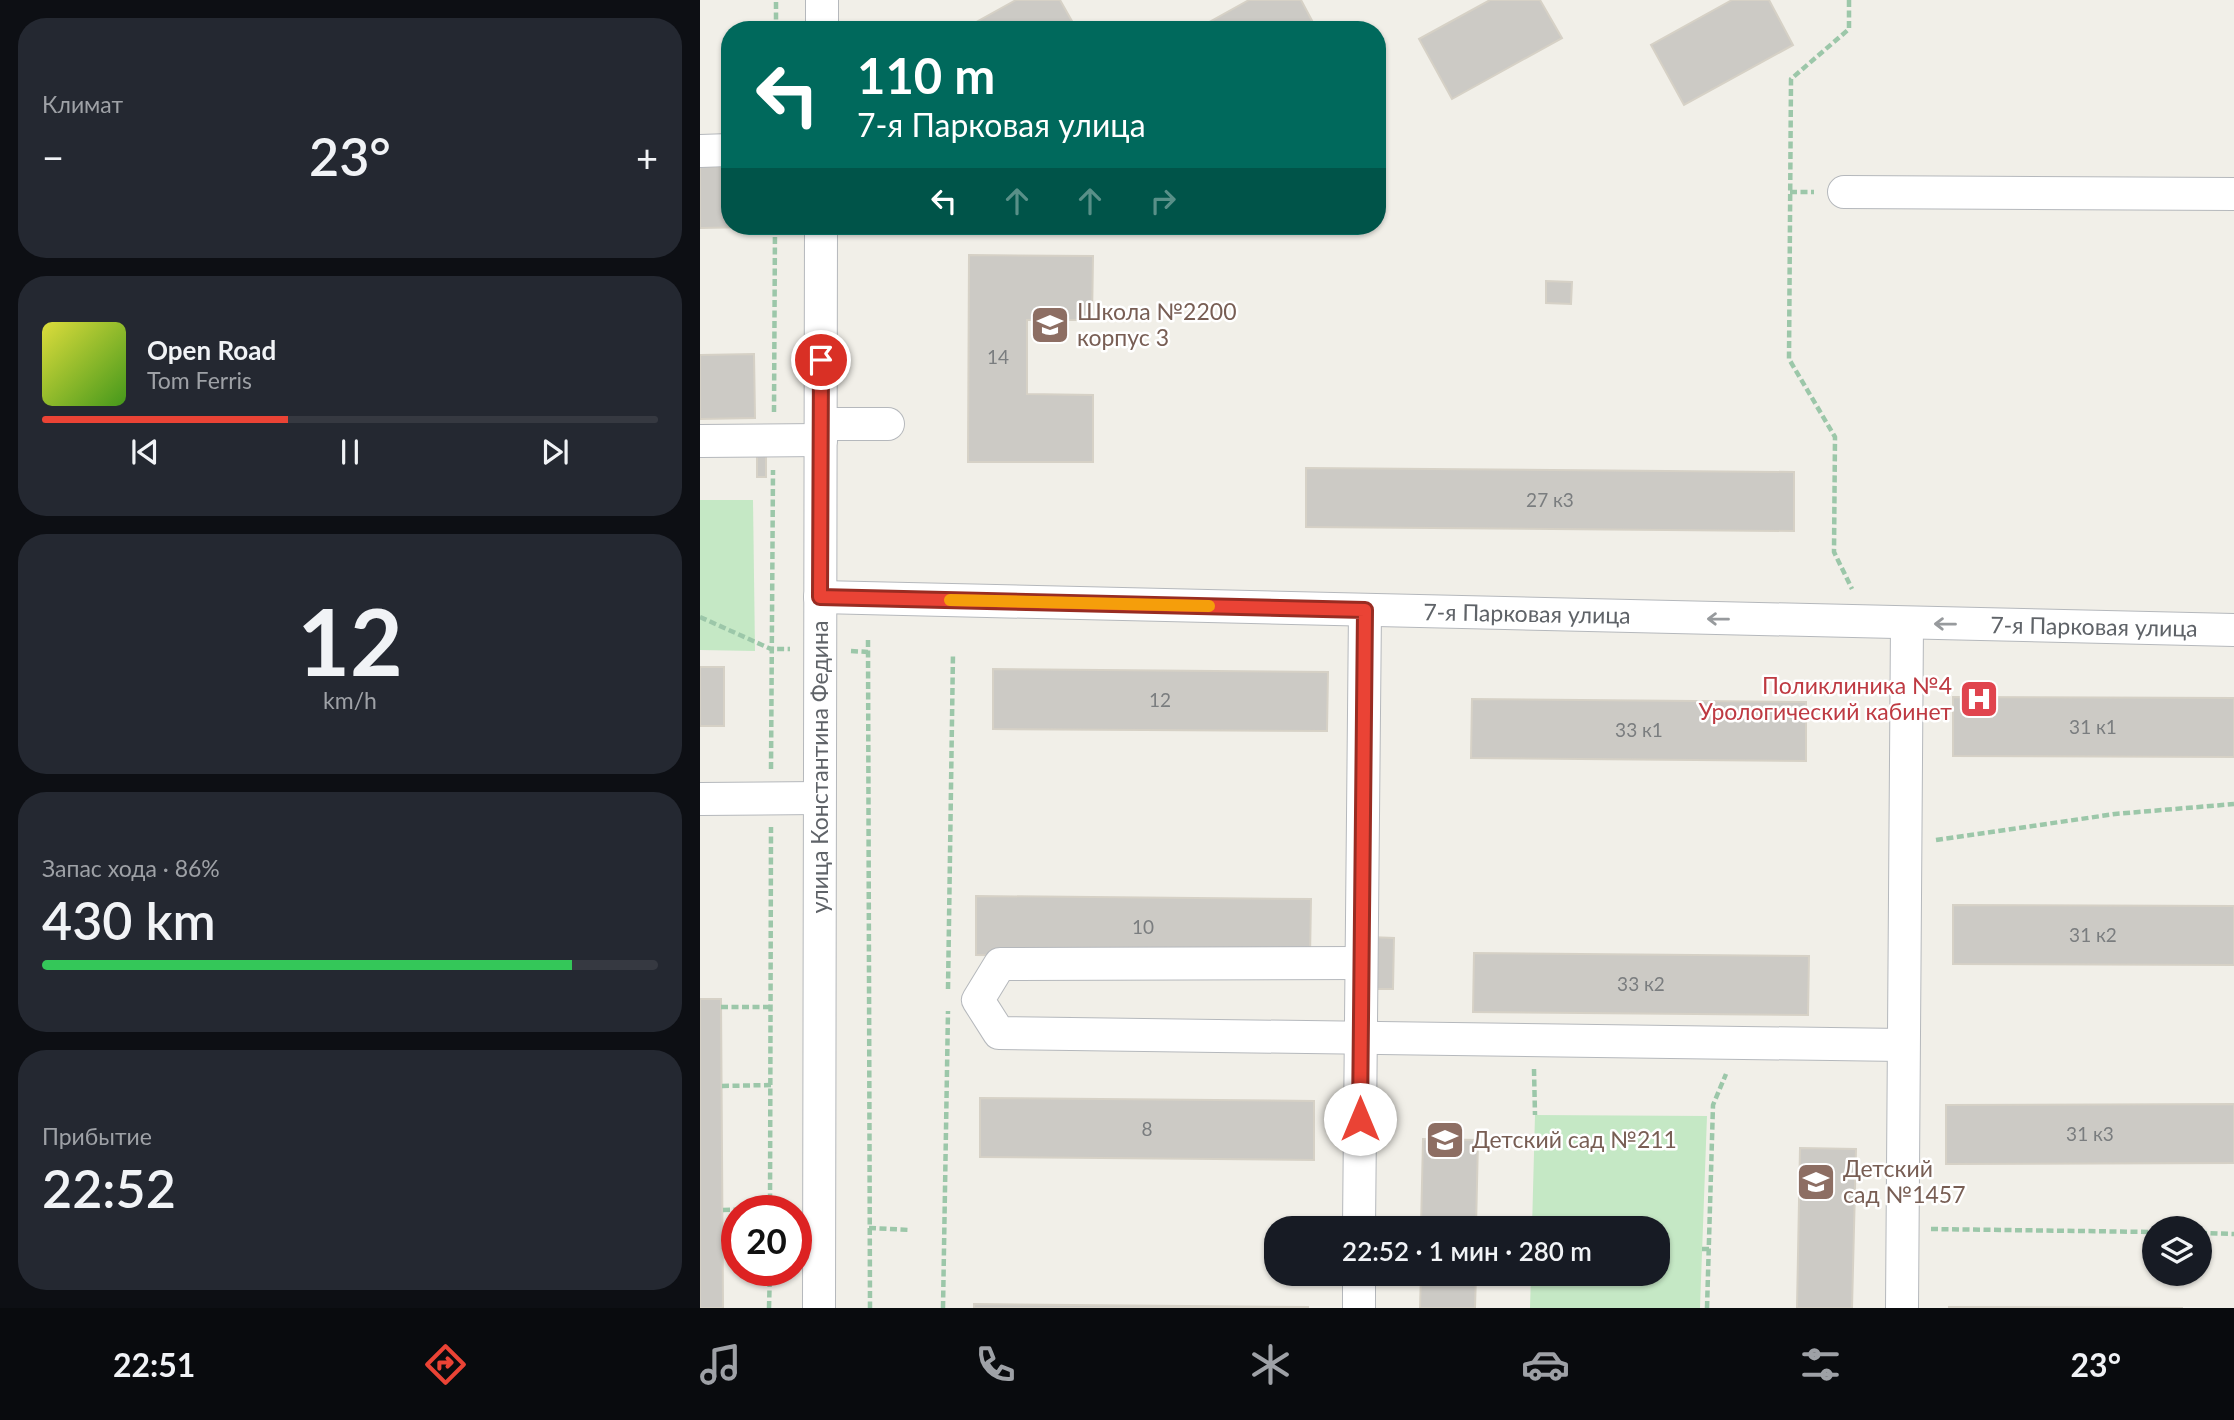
<!DOCTYPE html>
<html lang="ru">
<meta charset="utf-8">
<style>
:root{--surface:#171b24;--page:#242831;--text:#f1f3f6;--muted:#9ea1a6;--line:#363941;--accent:#ea4335}
body{margin:0;font-family:Lato,sans-serif;background:var(--page);color:var(--text);height:100vh;display:flex;flex-direction:column;font-size:26px;white-space:nowrap}
*{box-sizing:border-box;margin:0}
p{font-size:23px;color:var(--muted)}
.icon{flex:none;width:38px;height:38px;fill:none;stroke:currentColor;stroke-width:2;stroke-linecap:round;stroke-linejoin:round}
.map{position:relative;flex:1;overflow:hidden}
.drawer{display:flex;flex-direction:column;gap:18px;padding:18px;background:#0d0f14;width:700px}
.drawer>*{flex:none}
.top-card{position:absolute;left:21px;top:21px;width:665px;height:214px;border-radius:28px;box-shadow:0 2px 5px #0004;background:#00695c;color:#fff;overflow:hidden}
.fabs{position:absolute;left:1442px;top:1216px;display:grid;gap:14px}
.fabs a{display:grid;place-items:center;width:70px;height:70px;border-radius:50%;background:var(--surface);box-shadow:0 2px 5px #0004;font-size:35px}
.speed{position:absolute;left:21px;top:1195px;display:flex;gap:14px;font-size:35px;font-weight:700;text-align:center}
.speed>*{display:grid;place-content:center;width:91px;height:91px;border-radius:50%;background:var(--surface);box-shadow:0 2px 5px #0004;line-height:1}
.speed .limit{border:10px solid #d22;background:#fff;color:#111}
.pin{position:absolute;display:grid;place-items:center;width:60px;height:60px;color:#fff;margin:-30px;border:4px solid #fff;border-radius:50%;box-shadow:0 2px 7px #0007}
.me{position:absolute;width:77px;margin:-38px;rotate:0deg;stroke-linejoin:round;filter:drop-shadow(0 0 5px #0008)}
.turn{display:flex;align-items:center;gap:24px;height:147px;padding:0 21px;font-size:32px}
.turn .icon{width:91px;height:91px;stroke-width:2.5}
.turn b{display:block;font-size:49px;line-height:60px}
.lanes{display:flex;align-items:center;height:66px;padding:0 21px;background:#0003;justify-content:center;gap:35px;direction:ltr}
.lanes .off{opacity:.35}
.big{font-size:52px;font-weight:600;line-height:1.1}
.drawer .card{flex:1;display:flex;flex-direction:column;justify-content:center;gap:10px;min-width:0;padding:0 24px;border-radius:28px;background:var(--page)}
.drawer .dial{align-items:center;gap:0}
.dial b{font-size:91px;line-height:1}
.song{display:flex;align-items:center;gap:21px}
.cover{width:84px;height:84px;border-radius:10px;background:linear-gradient(135deg,hsl(60 70% 55%),hsl(100 70% 35%))}
.played{height:7px;border-radius:4px;background:linear-gradient(90deg,var(--accent) 40%,var(--line) 40%)}
.keys{display:flex;justify-content:space-around;direction:ltr}
.heat{display:flex;justify-content:space-between;align-items:center;font-size:38px;direction:ltr}
.charge{height:10px;border-radius:5px;background:linear-gradient(90deg,#34c759 86%,var(--line) 0)}
.trip{position:absolute;left:564px;top:1216px;width:406px;height:70px;border-radius:28px;background:var(--surface);box-shadow:0 2px 5px #0004;font-weight:600;line-height:70px;text-align:center}
.dock{display:flex;height:112px;justify-content:space-around;align-items:center;background:#090b0e;color:var(--muted)}
.dock .icon{width:49px;height:49px}
.dock .on{color:var(--accent)}
.dock b{font-size:32px;color:var(--text)}
main{display:flex;flex:1;min-height:0}
.map>svg:first-child{display:block}
.green{fill:#c5e8c5}
.building{fill:#cccac5;stroke:#d6d1c6;stroke-width:2}
.lines{fill:none;stroke-linecap:round;stroke-linejoin:round}
.minor-casing{stroke:#b5b8bc;stroke-width:34}
.path{stroke:#9cc7a9;stroke-width:4.5;stroke-dasharray:7 3.5;stroke-linecap:butt}
.minor{stroke:#fff;stroke-width:32}
.oneway{stroke:#979a9d}
.route-casing{stroke:#982c22;stroke-width:18}
.route{stroke:#ea4335;stroke-width:12}
.slow{stroke:#f59e0b;stroke-width:12}
.labels{text-anchor:middle;stroke-width:5;stroke-linejoin:round;paint-order:stroke}
.number-label{font-size:19px;fill:#7a7d7f}
.education-label{font-size:23px;fill:#785e54;stroke:#fff;text-anchor:start}
.street-label{font-size:23px;fill:#5f6368;stroke:#fff}
.health-label{font-size:23px;fill:#be3a42;stroke:#fff;text-anchor:end}
</style>
<main>
<section class="drawer">
<div class="card"><p>Климат</p>
<div class="heat"><a>−</a><b class="big">23°</b><a>+</a></div>
</div>
<div class="card">
<div class="song"><i class="cover"></i><div><b>Open Road</b><p>Tom Ferris</p></div></div>
<div class="played"></div>
<div class="keys"><svg class="icon" aria-label="previous" viewBox="0 0 24 24"><path d="M18 5L8 12l10 7zM5 5v14"/></svg><svg class="icon" aria-label="pause" viewBox="0 0 24 24"><path d="M8 5v14M16 5v14"/></svg><svg class="icon" aria-label="next" viewBox="0 0 24 24"><path d="M6 5l10 7-10 7zM19 5v14"/></svg></div>
</div>
<div class="card dial"><b>12</b><p>km/h</p></div>
<div class="card"><p>Запас хода · 86%</p><b class="big">430 km</b><div class="charge"></div></div>
<div class="card"><p>Прибытие</p><b class="big">22:52</b></div>
</section>
<div class="map">
<svg width="1534" height="1308" viewBox="0 0 1534 1308">
<rect width="100%" height="100%" fill="#f1efe8"/>
<g class="green">
<polygon points="53,500 55,651 0,650 0,500"/>
<polygon points="835,1115 1007,1116 1000,1308 830,1308 831,1274 957,1274 957,1228 832,1228"/>
</g>
<g class="building">
<polygon points="316,0 360,0 377,30 262,30"/>
<polygon points="549,0 601,0 617,30 495,30"/>
<polygon points="790,0 840,0 862,38 752,99 719,39"/>
<polygon points="1032,0 1069,0 1093,45 984,105 951,45"/>
<polygon points="0,167 30,167 30,226 54,227 0,228"/>
<polygon points="269,255 393,256 392,320 327,320 327,394 393,395 393,462 268,462"/>
<polygon points="846,281 872,282 871,304 846,303"/>
<polygon points="54,354 55,418 0,419 0,355"/>
<rect x="57" y="444" width="9" height="33"/>
<polygon points="606,468 1094,472 1094,531 606,527"/>
<rect x="0" y="667" width="24" height="59"/>
<polygon points="293,669 628,672 627,731 293,729"/>
<polygon points="1253,697 1534,698 1534,757 1253,756"/>
<polygon points="772,699 1106,702 1106,761 771,758"/>
<polygon points="276,896 611,899 610,958 276,955"/>
<polygon points="1253,905 1534,906 1534,965 1253,964"/>
<polygon points="669,937 694,938 693,989 668,989"/>
<polygon points="774,953 1109,956 1108,1015 773,1012"/>
<polygon points="0,999 21,999 23,1308 0,1308"/>
<polygon points="280,1098 614,1101 614,1160 280,1157"/>
<polygon points="1534,1104 1534,1163 1246,1164 1246,1105"/>
<polygon points="723,1139 778,1140 776,1228 721,1228"/>
<polygon points="1100,1148 1156,1149 1152,1308 1097,1308"/>
<polygon points="721,1274 776,1274 775,1308 720,1308"/>
<polygon points="274,1304 608,1307 608,1308 274,1308"/>
<polygon points="1249,1307 1483,1308 1249,1308"/>
</g>
<g class="lines">
<g class="minor-casing">
<g id="minor">
<polyline points="122,30 122,0"/>
<polyline points="0,151 30,150"/>
<polyline points="1144,192 1534,194"/>
<polyline points="121,424 188,424"/>
<polyline points="0,441 121,440"/>
<polyline points="120,597 1534,630"/>
<polyline points="0,799 119,798"/>
<polyline points="661,963 300,964 278,1000 299,1033 1202,1045"/>
<polyline points="659,1228 665,610"/>
<polyline points="119,1308 121,226"/>
<polyline points="659,1308 659,1274"/>
<polyline points="1202,1308 1207,623"/>
</g>
</g>
<g class="path">
<polyline points="1149,0 1149,29 1091,79 1089,359 1135,437 1134,552 1152,589"/>
<polyline points="76,30 76,0"/>
<polyline points="1090,192 1114,192"/>
<polyline points="74,412 75,226"/>
<polyline points="0,617 71,649 90,649"/>
<polyline points="168,640 170,1308"/>
<polyline points="151,651 168,652"/>
<polyline points="71,769 73,470"/>
<polyline points="1236,840 1415,814 1534,804"/>
<polyline points="248,989 253,653"/>
<polyline points="21,1007 71,1007"/>
<polyline points="834,1069 835,1115"/>
<polyline points="22,1086 71,1085"/>
<polyline points="23,1210 70,1209"/>
<polyline points="70,1211 71,827"/>
<polyline points="169,1228 210,1230"/>
<polyline points="1231,1229 1454,1232"/>
<polyline points="1500,1233 1534,1234"/>
<polyline points="1002,1249 1009,1249"/>
<polyline points="69,1308 70,1270"/>
<polyline points="243,1308 248,1011"/>
<polyline points="1007,1308 1013,1105 1026,1074"/>
</g>
<use href="#minor" class="minor"/>
</g>
<defs><path id="oneway-shaft" d="M-6 0H5M1.5-3L5.5 0L1.5 3" fill="none" stroke-width="1.6" stroke-linecap="round" stroke-linejoin="round" transform="scale(1.75)"/></defs>
<g class="oneway">
<use href="#oneway-shaft" transform="translate(1018 619) rotate(-179)"/>
<use href="#oneway-shaft" transform="translate(1245 624) rotate(-179)"/>
</g>
<g class="lines">
<g class="route-casing">
<polyline id="route" points="121,360 120,597 665,610 660,1119"/>
</g>
<use href="#route" class="route"/>
<polyline class="slow" points="250,600 509,606"/>
</g>
<defs>
<g id="school-square" transform="scale(2.0125)"><rect x="-9" y="-9" width="18" height="18" rx="4" fill="#8d6e63" stroke="#fff"/><path d="M0-5L7-2L0 1L-7-2ZM-4 1L0 2.5L4 1V4Q0 6-4 4Z" fill="#fff"/></g>
<g id="hospital-square" transform="scale(2.0125)"><rect x="-9" y="-9" width="18" height="18" rx="4" fill="#e0444e" stroke="#fff"/><path d="M-5-5h3v3.5h4V-5h3V5h-3V1.5h-4V5h-3Z" fill="#fff"/></g>
</defs>
<g fill-rule="evenodd">
<use href="#school-square" x="350" y="325"/>
<use href="#hospital-square" x="1279" y="699"/>
<use href="#school-square" x="745" y="1140"/>
<use href="#school-square" x="1116" y="1182"/>
</g>
<g class="labels">
<g class="number-label">
<text x="298" y="364">14</text>
<text x="850" y="507">27 к3</text>
<text x="460" y="707">12</text>
<text x="1393" y="734">31 к1</text>
<text x="939" y="737">33 к1</text>
<text x="443" y="934">10</text>
<text x="1393" y="942">31 к2</text>
<text x="941" y="991">33 к2</text>
<text x="447" y="1136">8</text>
<text x="1390" y="1141">31 к3</text>
</g>
<g class="education-label">
<text x="377" y="320">Школа №2200<tspan x="377" dy="26">корпус 3</tspan></text>
<text x="772" y="1148">Детский сад №211</text>
<text x="1143" y="1177">Детский<tspan x="1143" dy="26">сад №1457</tspan></text>
</g>
<g class="street-label">
<text transform="translate(827 614) rotate(1)" y="8">7-я Парковая улица</text>
<text transform="translate(1394 627) rotate(1)" y="8">7-я Парковая улица</text>
<text transform="translate(120 767) rotate(-90)" y="8">улица Константина Федина</text>
</g>
<g class="health-label">
<text x="1252" y="694">Поликлиника №4<tspan x="1252" dy="26">Урологический кабинет</tspan></text>
</g>
</g>
</svg>
<div class="fabs">
<a><svg class="icon" aria-label="layers" viewBox="0 0 24 24"><path d="M12 4l9 5-9 5-9-5zM3 14l9 5 9-5"/></svg></a>
</div>
<div class="speed"><div class="limit">20</div></div>
<div class="pin" style="left:121px;top:360px;background:#d93025"><svg class="icon" aria-label="arrive" viewBox="0 0 24 24"><path d="M6 21V4h12l-3 4 3 4H6"/></svg></div>
<svg class="me" style="left:660px;top:1119px" viewBox="-20 -20 40 40"><circle r="19" fill="#fff"/><path d="M0-13L10 11 0 6-10 11z" fill="#ea4335"/></svg>
<div class="trip">22:52 · 1 мин · 280 m</div>
<div class="top-card">
<div class="turn"><svg class="icon" aria-label="left" viewBox="0 0 24 24"><path d="M17 20v-9H6M10 6l-5 5 5 5"/></svg><div><b>110 m</b>7-я Парковая улица</div></div>
<div class="lanes"><svg class="icon" aria-label="left" viewBox="0 0 24 24"><path d="M17 20v-9H6M10 6l-5 5 5 5"/></svg><svg class="icon off" aria-label="ahead" viewBox="0 0 24 24"><path d="M12 20V5M6 11l6-6 6 6"/></svg><svg class="icon off" aria-label="ahead" viewBox="0 0 24 24"><path d="M12 20V5M6 11l6-6 6 6"/></svg><svg class="icon off" aria-label="right" viewBox="0 0 24 24"><path d="M7 20v-9h11M14 6l5 5-5 5"/></svg></div>
</div>
</div>
</main>
<nav class="dock">
<b>22:51</b>
<svg class="icon on" aria-label="directions" viewBox="0 0 24 24"><path d="M12 3l9 9-9 9-9-9zM9 14v-3h6M13 9l2 2-2 2"/></svg>
<svg class="icon" aria-label="music" viewBox="0 0 24 24"><path d="M9 18V5l10-2v13"/><circle cx="6" cy="18" r="3"/><circle cx="16" cy="16" r="3"/></svg>
<svg class="icon" aria-label="phone" viewBox="0 0 24 24"><path d="M5 4h4l2 5-3 2q2 4 5 5l2-3 5 2v4C11 20 4 13 5 4z"/></svg>
<svg class="icon" aria-label="climate" viewBox="0 0 24 24"><path d="M12 3v18M4 7l16 10M4 17L20 7"/></svg>
<svg class="icon" aria-label="car" viewBox="0 0 24 24"><path d="M5 17H2v-5l4-1 3-4h7l3 4 3 1v5h-3M9 17h6M6 11h13"/><circle cx="7" cy="17" r="2"/><circle cx="17" cy="17" r="2"/></svg>
<svg class="icon" aria-label="filters" viewBox="0 0 24 24"><path d="M4 7h16M4 17h16"/><circle cx="9" cy="7" r="2"/><circle cx="15" cy="17" r="2"/></svg>
<b>23°</b>
</nav>
